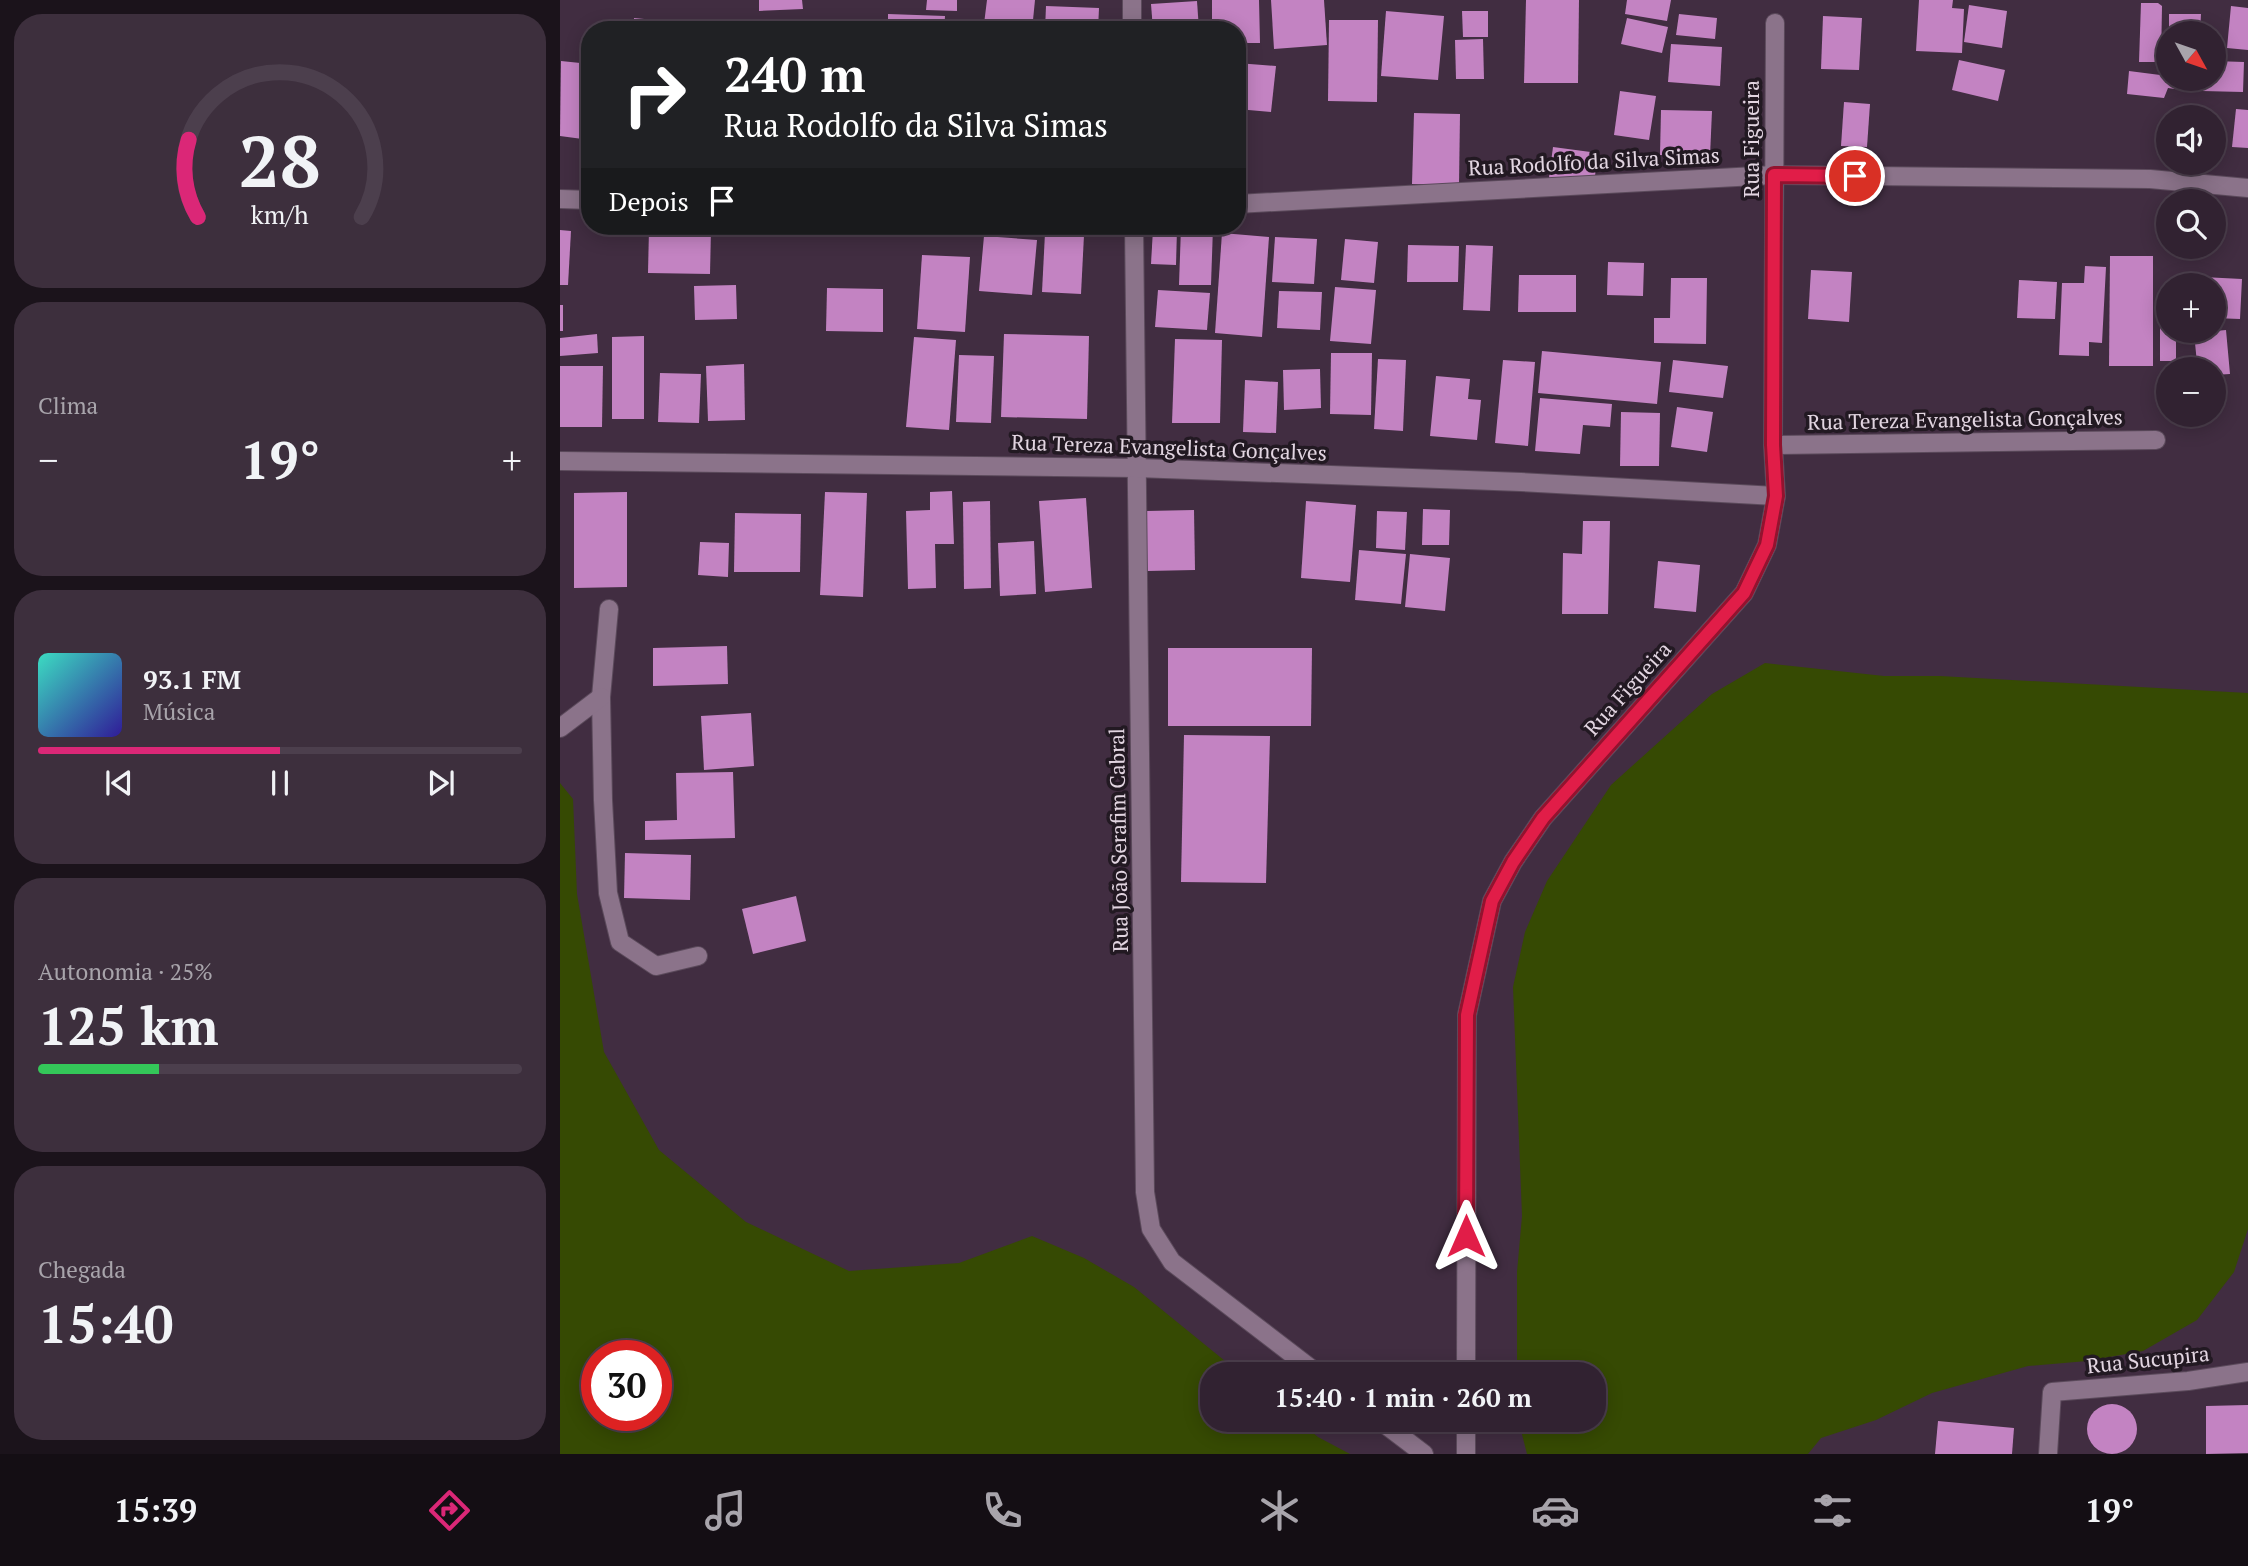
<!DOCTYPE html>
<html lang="pt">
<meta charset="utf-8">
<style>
:root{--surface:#312231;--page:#3d2f3d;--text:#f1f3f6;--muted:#a8a4ab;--line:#4c3f4d;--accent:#db2777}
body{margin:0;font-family:"PT Serif",serif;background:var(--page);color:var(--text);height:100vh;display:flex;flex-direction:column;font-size:26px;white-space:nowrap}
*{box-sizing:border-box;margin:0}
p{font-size:23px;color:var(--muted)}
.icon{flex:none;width:38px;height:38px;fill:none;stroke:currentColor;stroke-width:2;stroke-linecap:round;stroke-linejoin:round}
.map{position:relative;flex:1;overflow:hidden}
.drawer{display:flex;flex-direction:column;gap:14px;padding:14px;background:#1b131b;width:560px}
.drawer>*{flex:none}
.hud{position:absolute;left:21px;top:21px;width:665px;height:214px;border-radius:28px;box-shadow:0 4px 18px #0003,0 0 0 2px var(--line);background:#202124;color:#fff;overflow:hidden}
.needle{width:46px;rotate:130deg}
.buttons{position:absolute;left:1596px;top:21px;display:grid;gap:14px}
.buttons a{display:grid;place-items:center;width:70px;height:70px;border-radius:50%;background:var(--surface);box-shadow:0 4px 18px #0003,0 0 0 2px var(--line);font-size:35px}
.speed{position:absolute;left:21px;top:1340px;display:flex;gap:14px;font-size:35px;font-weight:700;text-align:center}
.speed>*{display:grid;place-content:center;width:91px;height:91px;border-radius:50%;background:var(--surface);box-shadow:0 4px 18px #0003,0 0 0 2px var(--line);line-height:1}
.speed .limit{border:10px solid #d22;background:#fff;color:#111}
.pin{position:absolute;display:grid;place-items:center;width:60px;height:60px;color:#fff;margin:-30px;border:4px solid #fff;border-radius:50%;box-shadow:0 2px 7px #0007}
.me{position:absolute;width:77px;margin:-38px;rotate:0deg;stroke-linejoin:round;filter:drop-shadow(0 0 5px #0008)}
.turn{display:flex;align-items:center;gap:24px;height:147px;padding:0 28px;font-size:32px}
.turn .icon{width:91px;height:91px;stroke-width:2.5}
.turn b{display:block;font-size:49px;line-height:60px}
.then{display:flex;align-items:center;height:66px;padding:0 28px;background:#0003;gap:14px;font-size:26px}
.big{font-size:52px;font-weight:800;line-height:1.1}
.drawer .widget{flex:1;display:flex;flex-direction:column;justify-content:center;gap:10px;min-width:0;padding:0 24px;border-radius:28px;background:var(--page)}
.drawer .dial{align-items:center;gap:0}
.dial svg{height:182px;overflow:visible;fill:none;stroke:var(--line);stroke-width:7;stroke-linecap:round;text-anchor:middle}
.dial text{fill:var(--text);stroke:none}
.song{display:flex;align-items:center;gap:21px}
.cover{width:84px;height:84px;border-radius:10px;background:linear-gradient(135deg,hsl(170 70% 55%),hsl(250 70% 35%))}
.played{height:7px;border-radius:4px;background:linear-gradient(90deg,var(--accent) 50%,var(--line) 50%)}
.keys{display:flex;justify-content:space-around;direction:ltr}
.heat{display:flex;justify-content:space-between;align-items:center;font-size:38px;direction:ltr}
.charge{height:10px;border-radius:5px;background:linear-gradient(90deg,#34c759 25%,var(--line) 0)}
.trip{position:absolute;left:640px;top:1362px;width:406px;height:70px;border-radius:28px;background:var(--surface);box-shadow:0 4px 18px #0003,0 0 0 2px var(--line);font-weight:800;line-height:70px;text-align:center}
.menu{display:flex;height:112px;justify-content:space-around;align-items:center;background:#140e14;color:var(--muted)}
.menu .icon{width:49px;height:49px}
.menu .active{color:var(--accent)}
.menu b{font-size:32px;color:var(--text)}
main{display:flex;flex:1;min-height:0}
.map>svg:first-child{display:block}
.green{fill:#364a03;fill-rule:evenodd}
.building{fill:#c383c2}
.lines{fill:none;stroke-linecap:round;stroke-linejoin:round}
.minor-casing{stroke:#5b4a5b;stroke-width:20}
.minor{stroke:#8b738a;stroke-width:18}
.route-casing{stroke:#92132f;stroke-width:18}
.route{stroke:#e11d48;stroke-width:12}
.labels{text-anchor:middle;stroke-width:7;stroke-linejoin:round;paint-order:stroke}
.street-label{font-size:21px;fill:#e2d5e1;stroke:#221922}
</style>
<main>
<section class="drawer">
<div class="widget dial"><svg viewBox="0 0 100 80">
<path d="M14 69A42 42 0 1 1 86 69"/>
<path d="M14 69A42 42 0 0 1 10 35" stroke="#db2777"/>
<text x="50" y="56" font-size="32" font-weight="700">28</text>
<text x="50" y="72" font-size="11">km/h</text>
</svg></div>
<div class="widget"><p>Clima</p>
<div class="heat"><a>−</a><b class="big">19°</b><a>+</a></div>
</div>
<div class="widget">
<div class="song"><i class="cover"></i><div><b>93.1 FM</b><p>Música</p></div></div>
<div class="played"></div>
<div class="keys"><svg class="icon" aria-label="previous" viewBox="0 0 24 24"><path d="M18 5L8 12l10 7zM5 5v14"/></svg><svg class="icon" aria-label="pause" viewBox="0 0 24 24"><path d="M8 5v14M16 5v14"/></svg><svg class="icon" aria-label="next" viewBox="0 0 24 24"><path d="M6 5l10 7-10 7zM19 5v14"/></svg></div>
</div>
<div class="widget"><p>Autonomia · 25%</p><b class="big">125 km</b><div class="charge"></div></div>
<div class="widget"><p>Chegada</p><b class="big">15:40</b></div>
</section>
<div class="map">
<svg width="1688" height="1454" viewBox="0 0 1688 1454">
<rect width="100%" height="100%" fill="#412d41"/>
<g class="green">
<polygon points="1205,663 1324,676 1380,676 1688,693 1688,1229 1674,1272 1637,1320 1583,1351 1527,1361 1468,1366 1372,1393 1316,1420 1261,1438 1248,1454 967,1454 958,1419 1034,1419 1034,1374 957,1374 957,1272 962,1216 953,987 965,932 987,881 1051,785 1152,694"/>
<path d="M0,783L13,799L17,894L44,1052L99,1150L186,1222L289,1271L399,1263L472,1236L524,1258L574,1287L681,1374H653V1419H736L758,1437L790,1454H0ZM37,1356H96V1416H37Z"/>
</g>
<g class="building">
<polygon points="199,0 242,0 243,9 199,11"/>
<polygon points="367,0 397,0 397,11 366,10"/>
<polygon points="427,0 475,0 472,30 424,24"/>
<polygon points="652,0 699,0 700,43 677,43 677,30 652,30"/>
<polygon points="711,0 764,0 767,45 714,49"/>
<polygon points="966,0 1019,0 1018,83 964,83"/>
<polygon points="1067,0 1111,0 1107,21 1065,14"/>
<polygon points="1359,0 1393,0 1392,8 1404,9 1402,53 1356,51"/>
<polygon points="637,1 639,30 593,30 591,4"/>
<polygon points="1581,3 1598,3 1602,6 1601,62 1579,62"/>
<polygon points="1409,5 1447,11 1442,48 1404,42"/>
<polygon points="486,6 539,8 538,30 485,30"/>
<polygon points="1671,6 1688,8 1688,50 1667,48"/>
<polygon points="826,11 884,16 878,80 821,76"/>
<polygon points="902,11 928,11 928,37 903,37"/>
<polygon points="328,14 385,16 384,30 328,30"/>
<polygon points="1119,14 1157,18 1155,39 1116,35"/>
<polygon points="1609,14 1641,14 1640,33 1609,33"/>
<polygon points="1263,16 1302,18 1299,70 1261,69"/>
<polygon points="74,18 125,23 125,30 73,30"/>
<polygon points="1067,18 1108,27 1102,53 1061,44"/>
<polygon points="769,20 818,20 817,102 768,101"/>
<polygon points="923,39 924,79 896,79 895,40"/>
<polygon points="1111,44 1162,47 1160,86 1108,82"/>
<polygon points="1399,60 1445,70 1438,101 1392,90"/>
<polygon points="1,61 30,64 30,140 0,136"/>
<polygon points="1654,61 1684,62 1683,92 1642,91 1643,79 1654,79"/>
<polygon points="677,63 716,66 711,112 677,109"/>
<polygon points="1569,71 1608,76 1608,79 1631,79 1629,91 1608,88 1604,98 1567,94"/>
<polygon points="1060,91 1096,96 1089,140 1054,135"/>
<polygon points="1284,102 1310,104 1307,147 1281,146"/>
<polygon points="1676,109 1688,110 1688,148 1672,147"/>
<polygon points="1101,110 1152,111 1150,156 1100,155"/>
<polygon points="854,113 900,114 899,185 852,184"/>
<polygon points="993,147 1038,153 1033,191 988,185"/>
<polygon points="621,227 653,227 651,285 619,285"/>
<polygon points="89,229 151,229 150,274 88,273"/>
<polygon points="593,229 617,229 616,265 591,264"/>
<polygon points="0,230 11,231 8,285 0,285"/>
<polygon points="485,233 524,235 521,294 482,292"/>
<polygon points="662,233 709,237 702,337 655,333"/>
<polygon points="424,236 477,240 472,295 419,291"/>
<polygon points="715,237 757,239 754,284 712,282"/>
<polygon points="785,239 818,242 814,283 781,280"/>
<polygon points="848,245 899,246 898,282 847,282"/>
<polygon points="906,245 933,246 930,311 903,310"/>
<polygon points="362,255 410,257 405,332 357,329"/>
<polygon points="1550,256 1593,256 1593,366 1549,366"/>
<polygon points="1048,262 1084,263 1083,296 1047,295"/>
<polygon points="1525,266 1546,267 1542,343 1529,342 1529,356 1499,355 1502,283 1524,283"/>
<polygon points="1251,270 1292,272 1289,322 1248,319"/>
<polygon points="959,275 1016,275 1016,312 958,312"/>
<polygon points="1623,276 1682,279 1680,319 1654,318 1654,285 1622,285"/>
<polygon points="1111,278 1147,278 1146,344 1094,343 1094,318 1110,318"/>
<polygon points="1459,280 1497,282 1495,319 1457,318"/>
<polygon points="176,285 177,319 135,320 134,286"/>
<polygon points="775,287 816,290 811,344 770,341"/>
<polygon points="267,288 323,289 323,332 266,331"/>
<polygon points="598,290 650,293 647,330 595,327"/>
<polygon points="719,291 762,292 760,330 717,328"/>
<rect x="0" y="305" width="3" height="26"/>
<polygon points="1600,325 1608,325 1608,331 1616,331 1616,361 1600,361"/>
<polygon points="1666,330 1670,374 1654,375 1654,369 1621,369 1621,365 1637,363 1634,333"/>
<polygon points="37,334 38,353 0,356 0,338"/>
<polygon points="444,334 529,336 527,419 441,417"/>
<polygon points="84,336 84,419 52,419 52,337"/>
<polygon points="354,337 396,340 389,430 346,427"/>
<polygon points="615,339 662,340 660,423 612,423"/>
<polygon points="982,351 1101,362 1097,404 978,393"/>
<polygon points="771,353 812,353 811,415 770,414"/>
<polygon points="399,355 434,356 431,423 396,422"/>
<polygon points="818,359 846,360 843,431 814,429"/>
<polygon points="943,360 975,362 968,446 935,443"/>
<polygon points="1113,360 1168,366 1163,398 1109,392"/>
<polygon points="184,364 185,420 148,421 146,366"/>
<polygon points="0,366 43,366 42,427 0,427"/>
<polygon points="760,369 761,408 724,410 723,370"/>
<polygon points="100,373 141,374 139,423 98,422"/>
<polygon points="876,376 910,379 908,399 921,400 917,440 870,436"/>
<polygon points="685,380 718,382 716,433 683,432"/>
<polygon points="980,398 1052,404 1050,427 1023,425 1020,454 975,451"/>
<polygon points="1117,407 1153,412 1147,452 1111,447"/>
<polygon points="1061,412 1100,413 1099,466 1060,466"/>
<polygon points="392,491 394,544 375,544 376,588 348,589 346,511 370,510 370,492"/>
<polygon points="67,492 67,587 14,588 14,493"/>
<polygon points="265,492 307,493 303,597 260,595"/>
<polygon points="526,498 532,588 485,592 479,501"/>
<polygon points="430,501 431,588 404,589 403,502"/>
<polygon points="746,501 796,505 790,582 741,578"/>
<polygon points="863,509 890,510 889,545 862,545"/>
<polygon points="634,510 635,570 587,571 586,511"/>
<polygon points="817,511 847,512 845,550 816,548"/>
<polygon points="175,513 241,514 240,572 174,572"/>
<polygon points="1023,521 1050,521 1048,614 1002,614 1003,553 1022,554"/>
<polygon points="474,541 476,594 440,596 438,543"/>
<polygon points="140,542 169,543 168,577 138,575"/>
<polygon points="799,550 846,554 841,604 795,600"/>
<polygon points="850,554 890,558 885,611 845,607"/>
<polygon points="1098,561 1140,565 1136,612 1094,608"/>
<polygon points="167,646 168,684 93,686 93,648"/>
<polygon points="608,648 752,648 751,726 608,726"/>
<polygon points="191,713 194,766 144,770 141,716"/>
<polygon points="624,735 710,736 706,883 621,882"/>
<polygon points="173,772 175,838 85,840 85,821 117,820 116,773"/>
<polygon points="65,853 131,855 130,900 64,898"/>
<polygon points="236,896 246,941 193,954 182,909"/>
<circle cx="1552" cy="1429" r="25"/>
<polygon points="1688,1405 1688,1453 1646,1454 1646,1406"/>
<polygon points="1378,1421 1454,1428 1452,1454 1375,1454"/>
</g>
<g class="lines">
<g class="minor-casing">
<g id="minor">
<polyline points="572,0 572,30"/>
<polyline points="0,199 30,200"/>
<polyline points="677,204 1214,175 1590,179 1688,188"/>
<polyline points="574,226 585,1192 591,1229 612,1262 758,1374"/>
<polyline points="1213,445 1596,440"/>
<polyline points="0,461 577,468 961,482 1216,496"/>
<polyline points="49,609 41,697 43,800 48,893 60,942 96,966 138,956"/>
<polyline points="0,728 41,697"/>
<polyline points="906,1374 907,1015 932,901 953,862 983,818 1184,593 1207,545 1216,496 1213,445 1215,23"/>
<polyline points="818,1419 864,1454"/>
<polyline points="906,1454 906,1419"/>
<polyline points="1488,1454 1492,1392 1628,1381 1688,1372"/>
</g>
</g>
<use href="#minor" class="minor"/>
</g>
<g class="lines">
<g class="route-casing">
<polyline id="route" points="906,1236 907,1015 932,901 953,862 983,818 1184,593 1207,545 1216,496 1213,445 1214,175 1295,176"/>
</g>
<use href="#route" class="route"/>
</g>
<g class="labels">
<g class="street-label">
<text transform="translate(1192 139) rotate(-90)" y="7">Rua Figueira</text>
<text transform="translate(1034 162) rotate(-3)" y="7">Rua Rodolfo da Silva Simas</text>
<text transform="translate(1405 420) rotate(-1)" y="7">Rua Tereza Evangelista Gonçalves</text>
<text transform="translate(609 448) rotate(2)" y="7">Rua Tereza Evangelista Gonçalves</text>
<text transform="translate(1068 689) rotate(-48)" y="7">Rua Figueira</text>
<text transform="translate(559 840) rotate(-91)" y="7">Rua João Serafim Cabral</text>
<text transform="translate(1588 1360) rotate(-6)" y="7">Rua Sucupira</text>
</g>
</g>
</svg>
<div class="buttons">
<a><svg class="needle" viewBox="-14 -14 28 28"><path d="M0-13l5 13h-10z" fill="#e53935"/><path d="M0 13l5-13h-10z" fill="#a8a4ab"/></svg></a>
<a><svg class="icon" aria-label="sound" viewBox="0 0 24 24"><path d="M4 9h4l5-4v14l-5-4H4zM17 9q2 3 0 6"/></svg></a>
<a><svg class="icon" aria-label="search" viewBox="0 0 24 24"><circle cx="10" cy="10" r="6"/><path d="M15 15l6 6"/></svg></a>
<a>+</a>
<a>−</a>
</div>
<div class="speed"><div class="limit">30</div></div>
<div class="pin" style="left:1295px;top:176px;background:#d93025"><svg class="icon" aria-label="arrive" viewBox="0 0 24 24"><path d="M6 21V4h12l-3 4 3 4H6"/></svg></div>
<svg class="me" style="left:906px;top:1236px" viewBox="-20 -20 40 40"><path d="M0-17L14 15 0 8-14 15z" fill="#e11d48" stroke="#fff" stroke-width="4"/></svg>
<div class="trip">15:40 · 1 min · 260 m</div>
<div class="hud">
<div class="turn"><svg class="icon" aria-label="right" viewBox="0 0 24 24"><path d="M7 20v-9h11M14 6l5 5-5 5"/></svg><div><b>240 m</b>Rua Rodolfo da Silva Simas</div></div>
<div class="then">Depois<svg class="icon" aria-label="arrive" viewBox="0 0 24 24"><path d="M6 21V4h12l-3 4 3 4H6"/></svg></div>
</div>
</div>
</main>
<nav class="menu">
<b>15:39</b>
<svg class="icon active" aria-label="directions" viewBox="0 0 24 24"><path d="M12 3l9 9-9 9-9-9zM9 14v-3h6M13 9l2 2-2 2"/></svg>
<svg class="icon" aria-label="music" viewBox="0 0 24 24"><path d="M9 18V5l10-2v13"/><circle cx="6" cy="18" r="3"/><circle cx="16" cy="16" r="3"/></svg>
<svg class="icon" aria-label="phone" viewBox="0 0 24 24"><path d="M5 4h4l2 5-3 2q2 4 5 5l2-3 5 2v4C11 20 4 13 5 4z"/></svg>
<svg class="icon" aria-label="climate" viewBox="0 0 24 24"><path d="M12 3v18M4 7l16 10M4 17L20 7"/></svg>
<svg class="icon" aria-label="car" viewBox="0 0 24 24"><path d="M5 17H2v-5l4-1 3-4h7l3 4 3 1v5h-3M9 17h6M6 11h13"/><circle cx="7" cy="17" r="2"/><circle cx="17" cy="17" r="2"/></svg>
<svg class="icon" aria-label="filters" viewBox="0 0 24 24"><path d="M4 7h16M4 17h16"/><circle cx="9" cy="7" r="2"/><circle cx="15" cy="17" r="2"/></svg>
<b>19°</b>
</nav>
